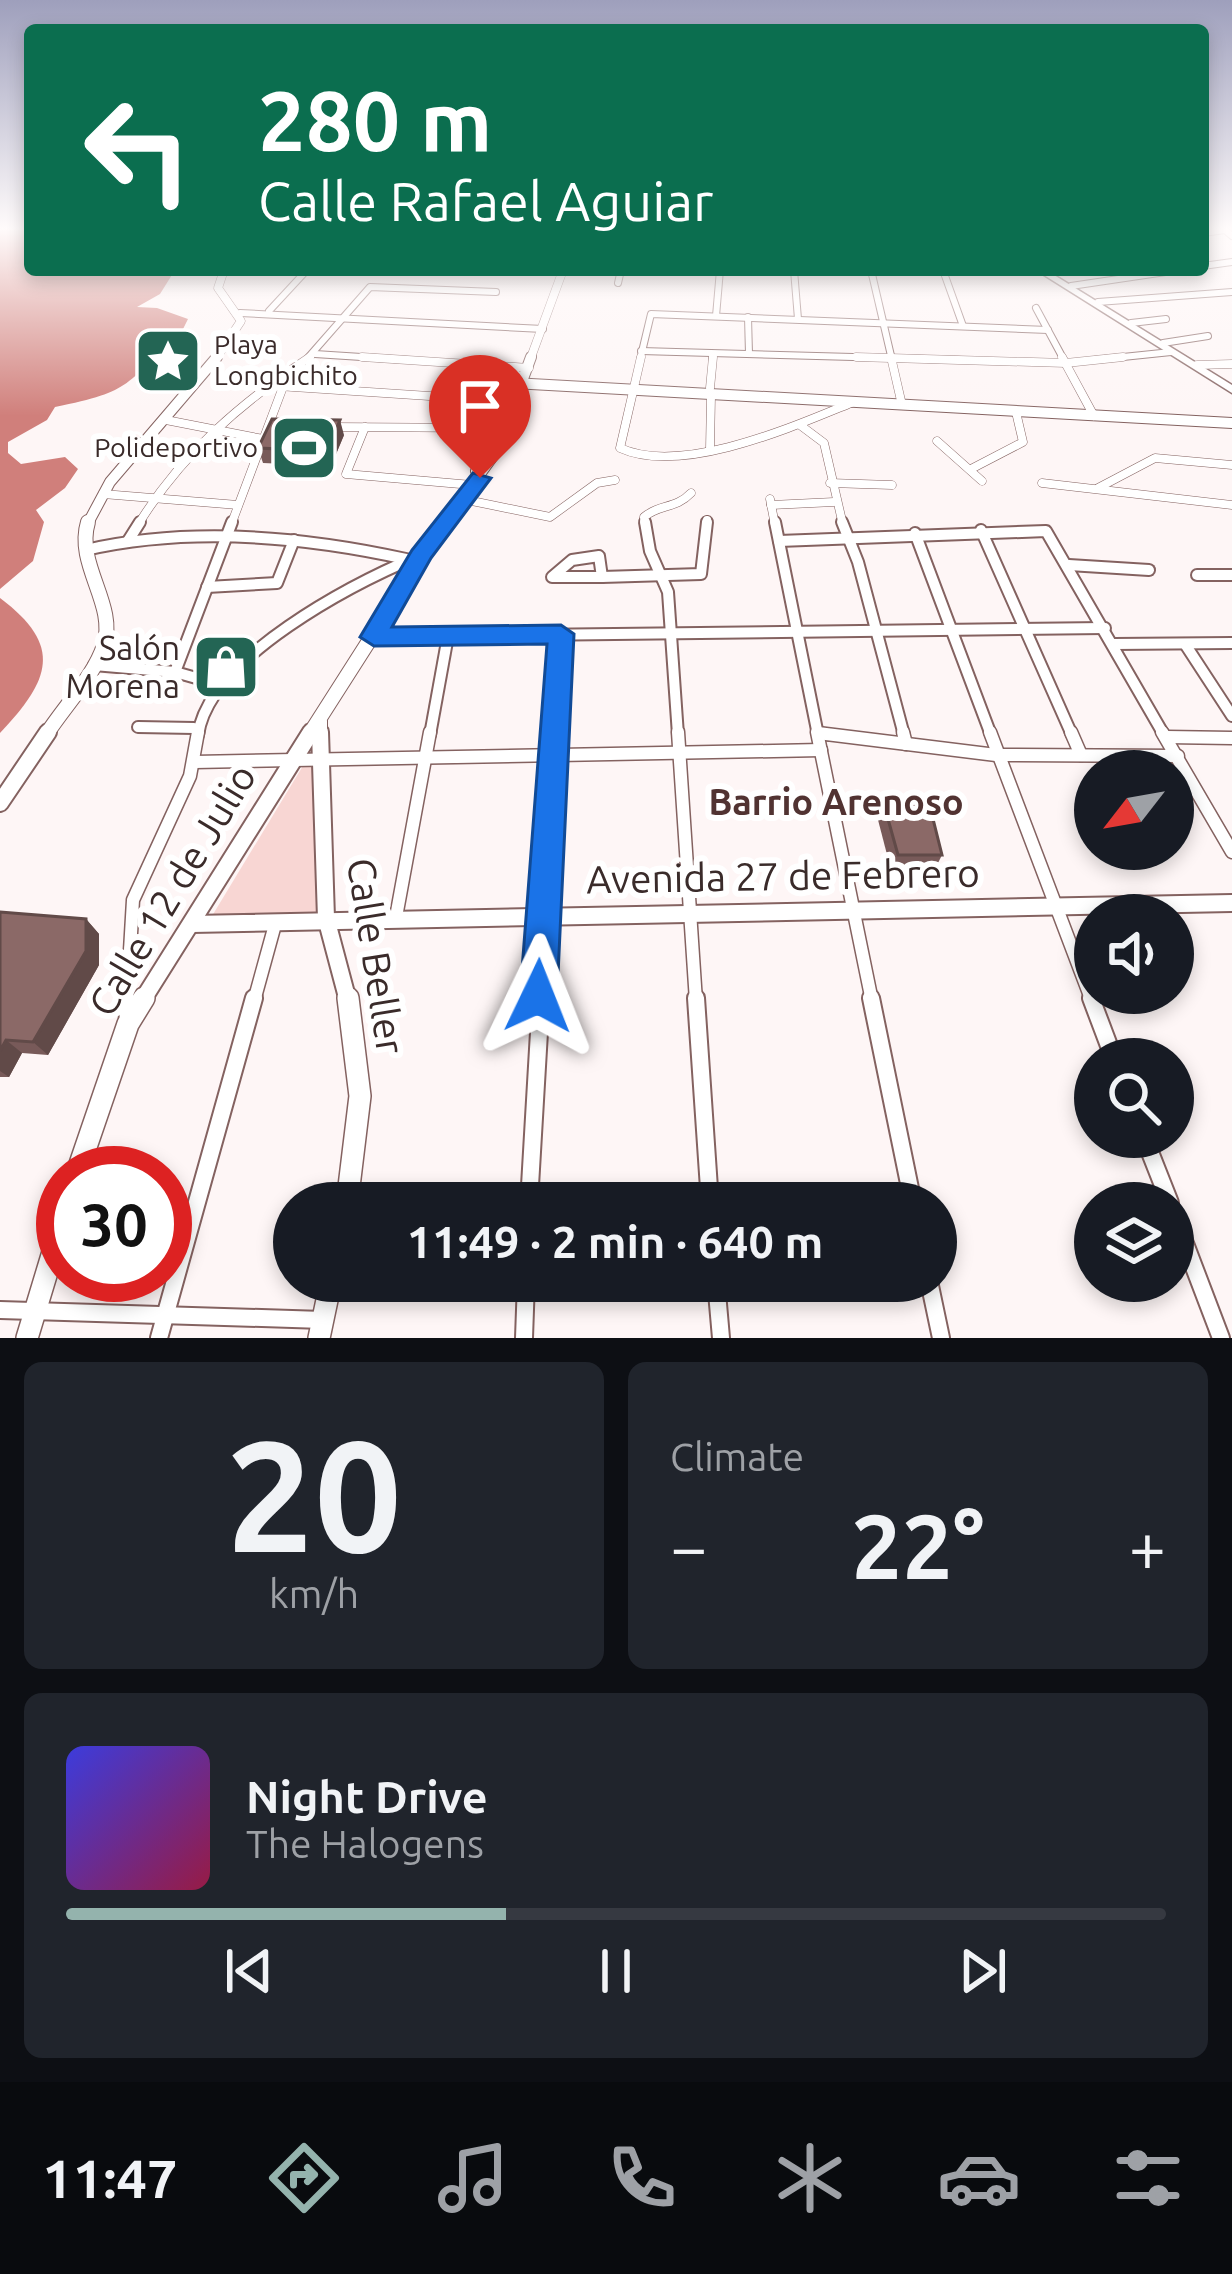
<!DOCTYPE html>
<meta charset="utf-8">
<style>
:root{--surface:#171b24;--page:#20242c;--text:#f1f3f6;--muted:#9ea1a6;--line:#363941;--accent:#94b3ad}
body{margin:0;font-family:Ubuntu,sans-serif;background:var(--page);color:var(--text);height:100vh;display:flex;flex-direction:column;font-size:45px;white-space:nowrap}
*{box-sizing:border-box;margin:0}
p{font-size:39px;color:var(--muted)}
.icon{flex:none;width:66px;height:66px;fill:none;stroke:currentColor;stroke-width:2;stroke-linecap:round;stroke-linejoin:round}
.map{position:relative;height:1338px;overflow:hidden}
.panel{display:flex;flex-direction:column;gap:24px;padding:24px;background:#0d0f14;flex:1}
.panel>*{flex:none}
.guide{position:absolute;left:24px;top:24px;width:1185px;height:252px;border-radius:12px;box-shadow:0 6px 18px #0003;background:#0b6e4f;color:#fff;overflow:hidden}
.needle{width:78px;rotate:239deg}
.fabs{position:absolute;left:1074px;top:750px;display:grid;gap:24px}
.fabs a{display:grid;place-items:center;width:120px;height:120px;border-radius:50%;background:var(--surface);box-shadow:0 6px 18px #0003;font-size:60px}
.speed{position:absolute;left:36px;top:1146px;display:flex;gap:24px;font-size:60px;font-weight:700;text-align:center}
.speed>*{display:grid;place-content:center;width:156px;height:156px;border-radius:50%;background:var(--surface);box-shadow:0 6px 18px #0003;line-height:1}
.speed .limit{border:18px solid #d22;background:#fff;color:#111}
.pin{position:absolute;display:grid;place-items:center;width:102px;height:102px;color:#fff;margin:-123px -51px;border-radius:50% 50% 50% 0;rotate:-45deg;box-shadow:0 0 12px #0007}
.pin .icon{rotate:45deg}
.me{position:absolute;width:132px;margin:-66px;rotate:2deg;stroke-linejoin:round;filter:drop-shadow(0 0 9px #0008)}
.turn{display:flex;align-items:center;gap:42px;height:252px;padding:0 36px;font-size:54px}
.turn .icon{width:156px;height:156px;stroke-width:2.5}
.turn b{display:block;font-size:84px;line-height:102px}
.big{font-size:90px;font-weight:700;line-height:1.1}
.panel .card{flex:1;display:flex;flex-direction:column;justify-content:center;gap:18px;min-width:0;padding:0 42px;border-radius:18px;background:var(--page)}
.panel .dial{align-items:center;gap:0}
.dial b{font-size:156px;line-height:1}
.song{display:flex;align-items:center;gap:36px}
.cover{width:144px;height:144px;border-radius:18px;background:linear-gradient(135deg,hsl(240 70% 55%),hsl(340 70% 35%))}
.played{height:12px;border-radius:6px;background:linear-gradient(90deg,var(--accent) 40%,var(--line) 40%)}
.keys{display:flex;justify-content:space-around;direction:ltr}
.heat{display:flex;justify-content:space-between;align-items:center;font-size:66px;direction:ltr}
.panel .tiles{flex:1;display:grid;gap:24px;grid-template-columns:1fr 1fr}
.card:last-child{grid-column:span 2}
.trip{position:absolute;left:273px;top:1182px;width:684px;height:120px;border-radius:60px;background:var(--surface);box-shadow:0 6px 18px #0003;font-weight:700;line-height:120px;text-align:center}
.menu{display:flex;height:192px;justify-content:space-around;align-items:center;background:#090b0e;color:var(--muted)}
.menu .icon{width:84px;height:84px}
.menu .on{color:var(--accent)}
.menu b{font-size:54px;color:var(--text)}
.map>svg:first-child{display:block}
.green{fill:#f8d6d3}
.water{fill:#d07f7b}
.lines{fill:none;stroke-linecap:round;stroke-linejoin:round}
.street-far4-casing{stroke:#846260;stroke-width:8}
.street-far3-casing{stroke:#846260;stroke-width:9}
.street-far2-casing{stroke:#846260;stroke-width:14}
.street-far1-casing{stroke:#846260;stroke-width:15}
.street-casing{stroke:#846260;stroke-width:20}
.secondary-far4-casing{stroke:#846260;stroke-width:9}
.secondary-far3-casing{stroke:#846260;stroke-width:12}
.secondary-far2-casing{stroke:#846260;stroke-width:16}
.secondary-far1-casing{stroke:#846260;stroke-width:20}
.secondary-casing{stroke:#846260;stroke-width:24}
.primary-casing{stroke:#846260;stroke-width:3}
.street-far4{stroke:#fff;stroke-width:6}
.street-far3{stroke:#fff;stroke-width:8}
.street-far2{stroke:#fff;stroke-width:10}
.street-far1{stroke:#fff;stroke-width:12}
.street{stroke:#fff;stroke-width:16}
.secondary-far4{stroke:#fff;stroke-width:8}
.secondary-far3{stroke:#fff;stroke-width:10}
.secondary-far2{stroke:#fff;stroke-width:14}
.secondary-far1{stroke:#fff;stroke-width:16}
.secondary{stroke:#fff;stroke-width:21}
.primary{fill:#fff;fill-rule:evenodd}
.wall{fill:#785a59}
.shaded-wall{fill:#614a48}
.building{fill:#8b6967;stroke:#614a48;stroke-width:3}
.route{fill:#1a73e8;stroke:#114b97;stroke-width:3}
.labels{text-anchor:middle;stroke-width:12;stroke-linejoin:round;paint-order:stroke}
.far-poi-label{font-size:27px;fill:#3a2b2a;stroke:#fff;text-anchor:start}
.poi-label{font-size:33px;fill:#3a2b2a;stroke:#fff;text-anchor:end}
.neighbourhood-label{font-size:36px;font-weight:bold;fill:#513332;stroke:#fff}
.near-street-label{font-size:39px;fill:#3a2b2a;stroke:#fff}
</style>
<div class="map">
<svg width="1232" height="1338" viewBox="0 0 1232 1338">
<rect width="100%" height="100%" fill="#fef6f6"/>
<polygon class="green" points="318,741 322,913 212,916"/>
<g class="water">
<path d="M0,229H30V270H175L160,294L137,307L157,308L188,319L182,331C124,384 135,391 55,407L47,420L8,442V453L21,464L65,457L78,469L65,488L36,510L44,522L33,561L0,589Z"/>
<path d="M0,598C64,646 50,680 0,733Z"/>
</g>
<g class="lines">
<g class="street-far4-casing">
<g id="street-far4">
<polyline points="1203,233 1225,230 1232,236"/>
<polyline points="1203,266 1232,262"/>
<polyline points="437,270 490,270"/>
<polyline points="794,270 798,319"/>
<polyline points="867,270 987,270"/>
<polyline points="871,270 892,360"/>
<polyline points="1048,271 1062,270"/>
<polyline points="944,273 963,326"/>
<polyline points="618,283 621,270"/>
<polyline points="1071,286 1179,270"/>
<polyline points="1098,302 1232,292"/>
<polyline points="1036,308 1064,360"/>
<polyline points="269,311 307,270"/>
<polyline points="240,313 543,329"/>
<polyline points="716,316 720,270"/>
<polyline points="748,317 749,354"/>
<polyline points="1131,323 1166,319"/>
<polyline points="1163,343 1208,336"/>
<polyline points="641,351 962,360"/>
<polyline points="315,354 408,360"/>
<polyline points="306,360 370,287 496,292"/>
<polyline points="640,360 651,314 1048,330"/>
<polyline points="712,360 713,354"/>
<polyline points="1094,360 1171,352"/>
</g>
</g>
<g class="street-far3-casing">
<g id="street-far3">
<polyline points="362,357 529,368"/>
<path d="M641,357L620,448C681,476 792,427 851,403"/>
<polyline points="856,357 1066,363 1123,357"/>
<polyline points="891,357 902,405"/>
<polyline points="1062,357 1094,416"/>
<polyline points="1197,365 1232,364"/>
<polyline points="278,386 505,401"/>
<polyline points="710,388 713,357"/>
<polyline points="166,420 263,439"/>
<polyline points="800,425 824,443 843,525"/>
<polyline points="328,427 502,428"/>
<polyline points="365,427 346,474 472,485"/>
<polyline points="937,441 982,481"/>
<polyline points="710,450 711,395"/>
<polyline points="971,469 1023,442 1016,412"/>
<polyline points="830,483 892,485"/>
<polyline points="1042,483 1232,505"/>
<polyline points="1098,488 1155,458 1232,465"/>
<polyline points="103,494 238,505"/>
<polyline points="462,499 550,517 597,483 615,480"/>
<polyline points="770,499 775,525"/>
<polyline points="771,505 834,502"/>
<path d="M138,525C181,454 242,402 310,357"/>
<polyline points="231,525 283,387"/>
<path d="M645,525L644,517C659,504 676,509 691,493"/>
<polyline points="706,525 707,520"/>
</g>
</g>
<g class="street-far2-casing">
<g id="street-far2">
<polyline points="645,522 650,551 668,592 678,735"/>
<polyline points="775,522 818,735"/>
<polyline points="842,522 858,562 904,735"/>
<polyline points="981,530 1072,735"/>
<polyline points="915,533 991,735"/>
<polyline points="128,541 140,522"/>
<polyline points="779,541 1046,531 1164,735"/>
<path d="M86,550C191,526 301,536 406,559"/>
<polygon points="599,556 602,577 552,577 572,560"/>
<polyline points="1069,565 1149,570"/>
<polyline points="1197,575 1232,575"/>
<polyline points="602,577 701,574 707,522"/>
<polyline points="207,587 277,583 294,540"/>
<polyline points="373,637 1105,628"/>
<polyline points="1114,644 1232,643"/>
<polyline points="1185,644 1232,716"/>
<polyline points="94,665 175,672 221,685"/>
<polyline points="175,672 232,522"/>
<polyline points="138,727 194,728"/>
<polyline points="818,733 831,735"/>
<path d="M198,735C209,657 354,583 421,555"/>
<polyline points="430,735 448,636"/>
<polyline points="555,735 561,634"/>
</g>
</g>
<g class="street-far1-casing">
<g id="street-far1">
<polyline points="678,732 696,1001"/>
<polyline points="817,732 872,1001"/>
<polyline points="903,732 906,744"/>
<polyline points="990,732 1092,1001"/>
<polyline points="1071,732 1081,755"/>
<polyline points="1162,732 1232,852"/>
<polyline points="818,733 996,755 1178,756"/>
<polyline points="1167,737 1232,738"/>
<polyline points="195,762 821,750"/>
<polyline points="396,917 430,732"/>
<polyline points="127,1001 133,900 190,776 198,732"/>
<polyline points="254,1001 276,921"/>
<polyline points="540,1001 556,732"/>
</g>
</g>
<g class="street-casing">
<g id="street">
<polyline points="126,998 128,1020"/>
<polyline points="696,998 710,1203"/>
<polyline points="871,998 913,1203"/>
<polyline points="1091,998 1114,1059"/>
<polyline points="1144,1137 1170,1203"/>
<polyline points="529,1203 541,998"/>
<polyline points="1173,1212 1221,1338"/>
<polyline points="716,1281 721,1338"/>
<polyline points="929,1281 941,1338"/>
<polyline points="0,1310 323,1320"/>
<polyline points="159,1338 254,998"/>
<polyline points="524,1338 526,1281"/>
</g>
</g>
<g class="secondary-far4-casing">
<g id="secondary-far4">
<polyline points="215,360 241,321 218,288 224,270"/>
<polyline points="530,360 563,270"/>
</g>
</g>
<g class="secondary-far3-casing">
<g id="secondary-far3">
<polyline points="513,383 1232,423"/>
<polyline points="476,471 516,375"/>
<polyline points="87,525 110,482 217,357"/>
<polyline points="443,525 496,452 531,357"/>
</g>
</g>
<g class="secondary-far2-casing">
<g id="secondary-far2">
<polyline points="320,721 320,735"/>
<path d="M46,735C63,708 95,675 104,645C117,604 75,565 88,522"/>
<polyline points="309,735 445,522"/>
</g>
</g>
<g class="secondary-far1-casing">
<g id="secondary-far1">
<polyline points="320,732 326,918 348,1001"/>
<polyline points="0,803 48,732"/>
<polyline points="192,924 1232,903"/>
<polyline points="142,1001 311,732"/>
</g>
</g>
<g class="secondary-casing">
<g id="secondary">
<polyline points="77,1173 128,1024 144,998"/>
<polyline points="347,1203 360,1096 348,998"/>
<polyline points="27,1338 63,1219"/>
<polyline points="319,1338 331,1281"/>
</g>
</g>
<g class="primary-casing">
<polygon id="primary" points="1036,270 1046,270 1232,385 1232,393"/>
</g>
<use href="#street-far4" class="street-far4"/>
<use href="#street-far3" class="street-far3"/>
<use href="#street-far2" class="street-far2"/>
<use href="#street-far1" class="street-far1"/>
<use href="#street" class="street"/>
<use href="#secondary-far4" class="secondary-far4"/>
<use href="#secondary-far3" class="secondary-far3"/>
<use href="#secondary-far2" class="secondary-far2"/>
<use href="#secondary-far1" class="secondary-far1"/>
<use href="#secondary" class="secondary"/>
<use href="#primary" class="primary"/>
</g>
<g class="wall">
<polygon points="344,435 331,466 263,463 258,448"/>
<polygon points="883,801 942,855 935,869 891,870 877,816"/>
<polygon points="0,912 86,919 99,934 99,965 48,1055 22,1053 9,1077 0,1077"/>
</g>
<g class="shaded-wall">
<polygon points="340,420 344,435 331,466 327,451"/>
<polygon points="86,919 99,934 99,965 48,1055 33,1042"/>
<polygon points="6,1040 22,1053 9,1077 0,1071 0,1051"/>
</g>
<g class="building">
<polygon points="272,419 340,420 327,451 258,448"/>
<polygon points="883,801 929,803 942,855 898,855"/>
<polygon points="0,912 86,919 86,951 33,1042 6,1040 0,1051"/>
</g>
<linearGradient id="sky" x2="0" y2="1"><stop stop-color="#9e9fbc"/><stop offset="0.55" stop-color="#fffbfb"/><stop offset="1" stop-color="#fffbfb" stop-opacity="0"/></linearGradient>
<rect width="1232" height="416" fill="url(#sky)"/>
<polygon class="route" points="473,473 491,478 431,558 392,627 561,625 574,634 557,996 551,1008 538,1014 525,1008 520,996 547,644 374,646 360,637 412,550"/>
<defs>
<g id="sight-square" transform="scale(3.45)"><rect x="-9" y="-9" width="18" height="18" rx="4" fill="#236554" stroke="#fff"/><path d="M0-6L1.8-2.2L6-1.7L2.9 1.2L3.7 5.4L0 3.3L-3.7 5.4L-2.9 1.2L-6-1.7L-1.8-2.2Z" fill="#fff"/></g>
<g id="stadium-square" transform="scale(3.45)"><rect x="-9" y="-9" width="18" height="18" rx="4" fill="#236554" stroke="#fff"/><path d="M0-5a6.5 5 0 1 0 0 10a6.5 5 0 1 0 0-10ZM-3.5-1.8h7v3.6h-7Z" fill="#fff"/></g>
<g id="shop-square" transform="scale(3.45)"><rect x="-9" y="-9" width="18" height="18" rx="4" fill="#236554" stroke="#fff"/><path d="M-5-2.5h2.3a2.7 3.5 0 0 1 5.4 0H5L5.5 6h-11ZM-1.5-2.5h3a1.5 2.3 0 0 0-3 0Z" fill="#fff"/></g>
</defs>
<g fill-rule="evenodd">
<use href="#sight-square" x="168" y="361"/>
<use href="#stadium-square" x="304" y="448"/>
<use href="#shop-square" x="226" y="667"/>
</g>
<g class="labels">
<g class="far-poi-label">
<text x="214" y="354">Playa<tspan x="214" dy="31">Longbichito</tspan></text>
<text x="258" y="457" text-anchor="end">Polideportivo</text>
</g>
<g class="poi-label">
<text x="180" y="660">Salón<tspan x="180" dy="38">Morena</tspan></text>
</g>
<g class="neighbourhood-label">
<text x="836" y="815">Barrio Arenoso</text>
</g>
<g class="near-street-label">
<text transform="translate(783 876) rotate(-1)" y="14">Avenida 27 de Febrero</text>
<text transform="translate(172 890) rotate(-59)" y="14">Calle 12 de Julio</text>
<text transform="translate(376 956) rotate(81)" y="14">Calle Beller</text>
</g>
</g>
</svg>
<div class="fabs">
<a><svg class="needle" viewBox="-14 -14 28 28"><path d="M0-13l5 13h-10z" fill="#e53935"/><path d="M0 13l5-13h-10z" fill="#9ea1a6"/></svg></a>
<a><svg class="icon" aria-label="sound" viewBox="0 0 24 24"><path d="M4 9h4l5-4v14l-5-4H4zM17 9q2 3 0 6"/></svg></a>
<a><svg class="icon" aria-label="search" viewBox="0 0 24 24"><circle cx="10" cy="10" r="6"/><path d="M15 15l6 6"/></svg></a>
<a><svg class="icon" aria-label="layers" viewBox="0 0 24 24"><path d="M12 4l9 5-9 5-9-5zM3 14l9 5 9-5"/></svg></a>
</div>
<div class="speed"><div class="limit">30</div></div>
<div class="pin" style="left:480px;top:478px;background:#d93025"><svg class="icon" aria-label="arrive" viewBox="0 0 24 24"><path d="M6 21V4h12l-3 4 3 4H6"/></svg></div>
<svg class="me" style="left:538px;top:996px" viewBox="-20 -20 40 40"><path d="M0-17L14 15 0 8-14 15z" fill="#1a73e8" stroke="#fff" stroke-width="4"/></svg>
<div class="trip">11:49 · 2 min · 640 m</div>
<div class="guide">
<div class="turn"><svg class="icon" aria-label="left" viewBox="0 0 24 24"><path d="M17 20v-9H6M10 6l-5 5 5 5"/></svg><div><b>280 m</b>Calle Rafael Aguiar</div></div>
</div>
</div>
<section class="panel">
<div class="tiles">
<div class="card dial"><b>20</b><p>km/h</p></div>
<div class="card"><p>Climate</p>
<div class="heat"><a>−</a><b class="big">22°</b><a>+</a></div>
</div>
<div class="card">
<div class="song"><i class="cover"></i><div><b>Night Drive</b><p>The Halogens</p></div></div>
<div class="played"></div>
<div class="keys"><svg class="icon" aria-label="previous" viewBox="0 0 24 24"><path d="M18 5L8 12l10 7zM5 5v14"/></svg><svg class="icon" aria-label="pause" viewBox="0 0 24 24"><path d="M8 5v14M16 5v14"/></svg><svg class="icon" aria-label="next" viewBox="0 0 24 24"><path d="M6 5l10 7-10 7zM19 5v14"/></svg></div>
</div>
</div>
</section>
<nav class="menu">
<b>11:47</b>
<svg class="icon on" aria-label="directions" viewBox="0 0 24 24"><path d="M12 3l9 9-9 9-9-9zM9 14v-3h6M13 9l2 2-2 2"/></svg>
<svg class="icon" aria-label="music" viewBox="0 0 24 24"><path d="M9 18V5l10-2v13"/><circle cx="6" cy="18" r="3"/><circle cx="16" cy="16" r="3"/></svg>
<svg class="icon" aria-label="phone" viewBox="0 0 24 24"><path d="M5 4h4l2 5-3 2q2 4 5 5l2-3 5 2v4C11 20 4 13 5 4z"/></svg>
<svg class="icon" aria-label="climate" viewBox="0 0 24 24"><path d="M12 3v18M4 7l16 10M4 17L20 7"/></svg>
<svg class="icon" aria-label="car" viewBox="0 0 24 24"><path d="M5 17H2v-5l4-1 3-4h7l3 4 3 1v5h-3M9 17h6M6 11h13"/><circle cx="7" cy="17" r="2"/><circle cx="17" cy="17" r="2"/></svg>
<svg class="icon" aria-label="filters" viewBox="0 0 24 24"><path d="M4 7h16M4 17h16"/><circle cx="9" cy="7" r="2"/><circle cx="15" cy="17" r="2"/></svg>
</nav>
